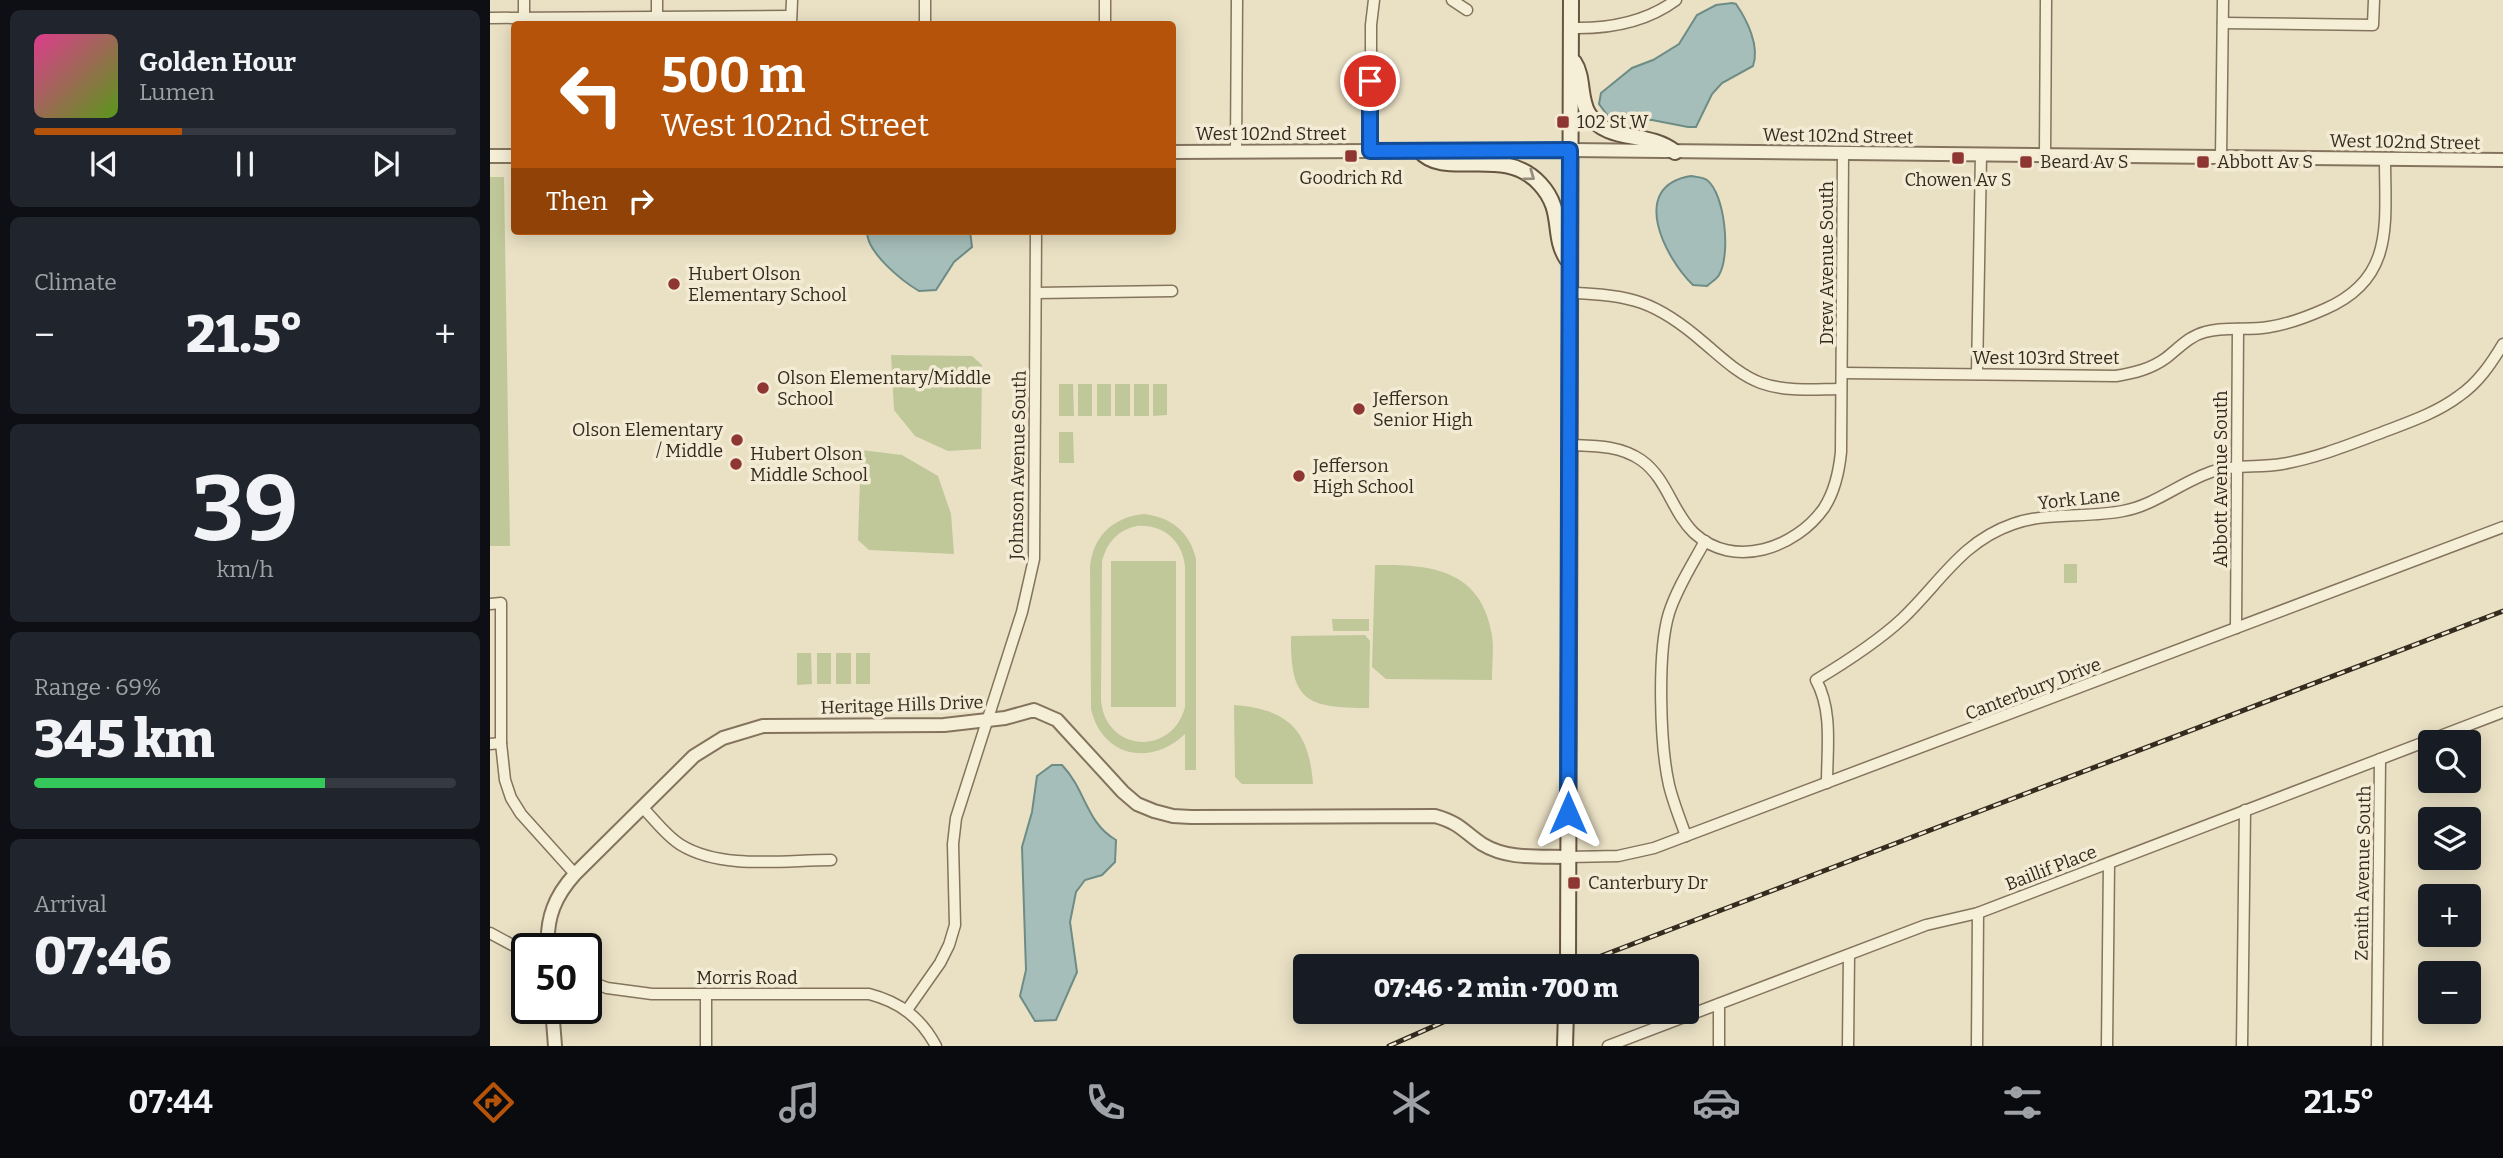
<!DOCTYPE html>
<meta charset="utf-8">
<style>
:root{--surface:#171b24;--page:#20242c;--text:#f1f3f6;--muted:#9ea1a6;--line:#363941;--accent:#b45309}
body{margin:0;font-family:Bitter,serif;background:var(--page);color:var(--text);height:100vh;display:flex;flex-direction:column;font-size:26px;white-space:nowrap}
*{box-sizing:border-box;margin:0}
p{font-size:23px;color:var(--muted)}
.icon{flex:none;width:38px;height:38px;fill:none;stroke:currentColor;stroke-width:2;stroke-linecap:round;stroke-linejoin:round}
.map{position:relative;flex:1;overflow:hidden}
.side{display:flex;flex-direction:column;gap:10px;padding:10px;background:#0d0f14;width:490px}
.side>*{flex:none}
.top-card{position:absolute;left:21px;top:21px;width:665px;height:214px;border-radius:7px;box-shadow:0 4px 18px #0003;background:#b45309;color:#fff;overflow:hidden}
.tools{position:absolute;left:1928px;top:730px;display:grid;gap:14px}
.tools a{display:grid;place-items:center;width:63px;height:63px;border-radius:7px;background:var(--surface);box-shadow:0 4px 18px #0003;font-size:35px}
.speed{position:absolute;left:21px;top:933px;display:flex;gap:14px;font-size:35px;font-weight:700;text-align:center}
.speed>*{display:grid;place-content:center;width:91px;height:91px;border-radius:50%;background:var(--surface);box-shadow:0 4px 18px #0003;line-height:1}
.speed .limit{border:4px solid #111;border-radius:10px;background:#fff;color:#111}
.pin{position:absolute;display:grid;place-items:center;width:60px;height:60px;color:#fff;margin:-30px;border:4px solid #fff;border-radius:50%;box-shadow:0 2px 7px #0007}
.me{position:absolute;width:77px;margin:-38px;rotate:0deg;stroke-linejoin:round;filter:drop-shadow(0 0 5px #0008)}
.turn{display:flex;align-items:center;gap:24px;height:147px;padding:0 35px;font-size:32px}
.turn .icon{width:91px;height:91px;stroke-width:2.5}
.turn b{display:block;font-size:49px;line-height:60px}
.then{display:flex;align-items:center;height:66px;padding:0 35px;background:#0003;gap:14px;font-size:26px}
.big{font-size:52px;font-weight:800;line-height:1.1}
.side .card{flex:1;display:flex;flex-direction:column;justify-content:center;gap:10px;min-width:0;padding:0 24px;border-radius:10px;background:var(--page)}
.side .dial{align-items:center;gap:0}
.dial b{font-size:91px;line-height:1}
.song{display:flex;align-items:center;gap:21px}
.cover{width:84px;height:84px;border-radius:10px;background:linear-gradient(135deg,hsl(330 70% 55%),hsl(90 70% 35%))}
.played{height:7px;border-radius:4px;background:linear-gradient(90deg,var(--accent) 35%,var(--line) 35%)}
.keys{display:flex;justify-content:space-around;direction:ltr}
.heat{display:flex;justify-content:space-between;align-items:center;font-size:38px;direction:ltr}
.charge{height:10px;border-radius:5px;background:linear-gradient(90deg,#34c759 69%,var(--line) 0)}
.trip{position:absolute;left:803px;top:954px;width:406px;height:70px;border-radius:7px;background:var(--surface);box-shadow:0 4px 18px #0003;font-weight:800;line-height:70px;text-align:center}
.tabs{display:flex;height:112px;justify-content:space-around;align-items:center;background:#090b0e;color:var(--muted)}
.tabs .icon{width:49px;height:49px}
.tabs .on{color:var(--accent)}
.tabs b{font-size:32px;color:var(--text)}
main{display:flex;flex:1;min-height:0}
.map>svg:first-child{display:block}
.green{fill:#c0c89a;fill-rule:evenodd}
.water{fill:#a6beb9;stroke:#6e8c86;stroke-width:2}
.lines{fill:none;stroke-linecap:round;stroke-linejoin:round}
.minor-casing{stroke:#84745d;stroke-width:13}
.tertiary-casing{stroke:#84745d;stroke-width:16}
.secondary-casing{stroke:#665540;stroke-width:18}
.minor{stroke:#f6efd8;stroke-width:10}
.tertiary{stroke:#f6efd8;stroke-width:12}
.secondary{stroke:#f6efd8;stroke-width:14}
.rail-casing{stroke:#352b1f;stroke-width:5}
.rail{stroke:#f3ebd4;stroke-width:2.5;stroke-dasharray:8;stroke-linecap:butt}
.oneway{stroke:#968d7c}
.route-casing{stroke:#114b97;stroke-width:18}
.route{stroke:#1a73e8;stroke-width:12}
.poi-dot{fill:#8e3632;stroke:#f3ebd4;stroke-width:2.5}
.labels{text-anchor:middle;stroke-width:7;stroke-linejoin:round;paint-order:stroke}
.poi-label{font-size:18px;fill:#352b1f;stroke:#f3ebd4;text-anchor:start}
.street-label{font-size:18px;fill:#352b1f;stroke:#f3ebd4}
</style>
<main>
<section class="side">
<div class="card">
<div class="song"><i class="cover"></i><div><b>Golden Hour</b><p>Lumen</p></div></div>
<div class="played"></div>
<div class="keys"><svg class="icon" aria-label="previous" viewBox="0 0 24 24"><path d="M18 5L8 12l10 7zM5 5v14"/></svg><svg class="icon" aria-label="pause" viewBox="0 0 24 24"><path d="M8 5v14M16 5v14"/></svg><svg class="icon" aria-label="next" viewBox="0 0 24 24"><path d="M6 5l10 7-10 7zM19 5v14"/></svg></div>
</div>
<div class="card"><p>Climate</p>
<div class="heat"><a>−</a><b class="big">21.5°</b><a>+</a></div>
</div>
<div class="card dial"><b>39</b><p>km/h</p></div>
<div class="card"><p>Range · 69%</p><b class="big">345 km</b><div class="charge"></div></div>
<div class="card"><p>Arrival</p><b class="big">07:46</b></div>
</section>
<div class="map">
<svg width="2013" height="1046" viewBox="0 0 2013 1046">
<rect width="100%" height="100%" fill="#eae1c5"/>
<g class="green">
<polygon points="0,177 14,177 20,546 0,546"/>
<polygon points="401,355 482,356 492,365 491,449 458,451 425,436 404,410"/>
<polygon points="569,384 583,384 584,416 569,416"/>
<rect x="588" y="384" width="14" height="32"/>
<rect x="607" y="384" width="14" height="32"/>
<rect x="625" y="384" width="15" height="32"/>
<rect x="644" y="384" width="15" height="32"/>
<polygon points="663,384 677,384 677,415 663,416"/>
<polygon points="569,432 583,432 584,463 569,463"/>
<polygon points="371,450 412,455 448,476 461,514 464,554 379,550 368,540"/>
<path d="M654,514C681,517 700,532 706,559V770H695V734C661,767 612,757 601,709L600,567C603,536 623,517 654,514ZM647,526C673,524 693,541 695,567V707C682,757 615,752 611,700L612,561C617,542 628,530 647,526Z"/>
<rect x="621" y="561" width="65" height="146"/>
<rect x="1574" y="564" width="13" height="19"/>
<path d="M885,565C941,564 991,569 1002,635C1004,649 1002,665 1002,680L896,679L882,667Z"/>
<polygon points="879,619 879,631 843,631 842,619"/>
<path d="M875,635L880,641L879,708C817,708 800,702 801,636Z"/>
<polygon points="307,653 321,653 322,684 307,685"/>
<rect x="327" y="653" width="14" height="31"/>
<rect x="346" y="653" width="15" height="31"/>
<rect x="366" y="653" width="14" height="31"/>
<path d="M744,705C799,709 819,731 823,784H752L745,777Z"/>
</g>
<g class="water">
<path d="M1242,3L1246,4C1257,20 1270,46 1263,66L1232,83L1222,94L1206,127H1198L1162,120H1136L1118,116L1109,104L1111,93L1142,68L1163,60L1189,44L1207,15L1226,5Z"/>
<path d="M1201,176C1205,177 1213,177 1217,180C1235,194 1241,255 1229,275C1227,279 1221,282 1217,286L1203,285C1175,258 1138,186 1201,176Z"/>
<path d="M377,231H480L482,247L464,262L446,290L429,291C412,281 376,252 377,231Z"/>
<path d="M562,765H572C596,790 596,823 626,840L625,862L612,875L595,880L586,892L580,922L587,972L566,1020L545,1021L530,996L536,970L532,847L542,812L547,776Z"/>
</g>
<g class="lines">
<g class="minor-casing">
<g id="minor">
<polyline points="34,0 34,18"/>
<polyline points="435,0 435,24"/>
<polyline points="962,0 977,10"/>
<polyline points="167,17 167,0"/>
<polyline points="0,18 301,16"/>
<polyline points="1733,23 1883,25 1884,0"/>
<polyline points="301,24 302,0"/>
<polyline points="615,24 615,0"/>
<path d="M1081,28C1119,29 1155,23 1186,0"/>
<polyline points="881,151 881,25 884,0"/>
<polyline points="746,152 747,0"/>
<polyline points="1555,155 1556,0"/>
<polyline points="1731,158 1733,0"/>
<polyline points="546,293 682,291"/>
<path d="M1080,293C1140,294 1167,302 1213,342C1231,357 1249,375 1271,383C1296,392 1325,389 1351,389"/>
<path d="M1352,373L1626,376C1644,373 1661,369 1676,358C1689,348 1699,336 1715,332C1736,326 1758,331 1779,327C1799,324 1817,317 1835,309C1905,279 1895,224 1895,159"/>
<polyline points="1487,374 1491,155"/>
<path d="M1079,445C1104,446 1129,445 1151,460C1177,478 1182,512 1204,533C1244,570 1306,548 1334,508C1345,491 1349,472 1351,452L1353,153"/>
<polyline points="0,604 11,603 11,743 15,780 21,798 31,814 85,874"/>
<polyline points="1746,628 1748,329"/>
<polyline points="0,744 11,743"/>
<path d="M1337,783C1337,749 1343,711 1326,680C1356,662 1386,643 1412,619C1450,583 1471,542 1523,524C1556,512 1598,518 1633,511C1666,505 1692,481 1724,471C1746,464 1770,468 1792,464C1826,458 1856,446 1888,434C1916,423 1945,414 1969,396C1988,383 2001,364 2013,344"/>
<path d="M152,807C165,820 176,836 191,845C232,870 294,860 341,860"/>
<path d="M1196,836C1190,819 1183,802 1179,785C1170,745 1167,652 1179,613C1187,588 1202,565 1215,541"/>
<polyline points="1078,857 1128,856 1164,848 2013,527"/>
<polyline points="0,933 26,947 37,949"/>
<path d="M96,980L117,988L162,994H379C410,1002 431,1018 446,1046"/>
<polyline points="216,994 216,1046"/>
<polyline points="417,1010 450,963 459,945 465,925 463,844 466,818 532,612 544,559 546,231"/>
<polyline points="1118,1046 1436,925 1488,913 2013,712"/>
<polyline points="1229,1046 1229,1004"/>
<polyline points="1358,1046 1359,955"/>
<polyline points="1487,1046 1488,913"/>
<polyline points="1617,1046 1619,863"/>
<polyline points="1752,1046 1755,810"/>
<polyline points="1887,1046 1890,759"/>
</g>
</g>
<g class="tertiary-casing">
<g id="tertiary">
<polyline points="682,152 1080,150 2013,160"/>
<polyline points="0,156 24,156"/>
<path d="M58,948C56,918 65,896 85,874L204,756L233,738L273,726L454,725L515,718L544,710L567,720L633,792L647,804L664,811L683,816L701,817L945,816C970,823 973,831 992,844C1018,860 1049,856 1078,857"/>
<polyline points="62,1008 65,1046"/>
</g>
</g>
<g class="secondary-casing">
<g id="secondary">
<path d="M1084,62C1094,77 1089,97 1098,113C1117,144 1157,130 1185,152"/>
<path d="M930,151C955,180 1014,144 1050,184C1075,211 1061,235 1077,259"/>
<polyline points="1078,966 1081,0"/>
<polyline points="1075,1046 1076,1012"/>
</g>
</g>
<use href="#minor" class="minor"/>
<use href="#tertiary" class="tertiary"/>
<use href="#secondary" class="secondary"/>
<g class="rail-casing">
<g id="rail">
<polyline points="1085,966 2013,611"/>
<polyline points="899,1046 976,1012"/>
</g>
</g>
<use href="#rail" class="rail"/>
</g>
<defs><path id="oneway-chevron" d="M-2-3.5L2.5 0L-2 3.5" fill="none" stroke-width="1.6" stroke-linecap="round" stroke-linejoin="round" transform="scale(1.75)"/></defs>
<use class="oneway" href="#oneway-chevron" transform="translate(1040 176) rotate(36)"/>
<g class="lines">
<g class="route-casing">
<polyline id="route" points="880,81 880,151 1080,150 1078,813"/>
</g>
<use href="#route" class="route"/>
</g>
<g class="poi-dot">
<rect x="1066" y="115" width="14" height="14" rx="3.5"/>
<rect x="854" y="149" width="14" height="14" rx="3.5"/>
<rect x="1461" y="151" width="14" height="14" rx="3.5"/>
<rect x="1529" y="155" width="14" height="14" rx="3.5"/>
<rect x="1706" y="155" width="14" height="14" rx="3.5"/>
<circle cx="184" cy="284" r="7"/>
<circle cx="273" cy="388" r="7"/>
<circle cx="869" cy="409" r="7"/>
<circle cx="247" cy="440" r="7"/>
<circle cx="246" cy="464" r="7"/>
<circle cx="809" cy="476" r="7"/>
<rect x="1077" y="876" width="14" height="14" rx="3.5"/>
</g>
<g class="labels">
<g class="poi-label">
<text x="1087" y="128">102 St W</text>
<text x="1550" y="168">Beard Av S</text>
<text x="1727" y="168">Abbott Av S</text>
<text x="861" y="184" text-anchor="middle">Goodrich Rd</text>
<text x="1468" y="186" text-anchor="middle">Chowen Av S</text>
<text x="198" y="280">Hubert Olson<tspan x="198" dy="21">Elementary School</tspan></text>
<text x="287" y="384">Olson Elementary/Middle<tspan x="287" dy="21">School</tspan></text>
<text x="883" y="405">Jefferson<tspan x="883" dy="21">Senior High</tspan></text>
<text x="233" y="436" text-anchor="end">Olson Elementary<tspan x="233" dy="21">/ Middle</tspan></text>
<text x="260" y="460">Hubert Olson<tspan x="260" dy="21">Middle School</tspan></text>
<text x="823" y="472">Jefferson<tspan x="823" dy="21">High School</tspan></text>
<text x="1098" y="889">Canterbury Dr</text>
</g>
<g class="street-label">
<text x="781" y="140">West 102nd Street</text>
<text transform="translate(1348 136) rotate(1)" y="6">West 102nd Street</text>
<text transform="translate(1915 142) rotate(1)" y="6">West 102nd Street</text>
<text transform="translate(1337 263) rotate(-90)" y="6">Drew Avenue South</text>
<text x="1556" y="364">West 103rd Street</text>
<text transform="translate(528 465) rotate(-89)" y="6">Johnson Avenue South</text>
<text transform="translate(1731 479) rotate(-90)" y="6">Abbott Avenue South</text>
<text transform="translate(1589 499) rotate(-6)" y="6">York Lane</text>
<text transform="translate(1543 689) rotate(-21)" y="6">Canterbury Drive</text>
<text transform="translate(412 705) rotate(-2)" y="6">Heritage Hills Drive</text>
<text transform="translate(1561 868) rotate(-21)" y="6">Baillif Place</text>
<text transform="translate(1873 873) rotate(-89)" y="6">Zenith Avenue South</text>
<text x="257" y="984">Morris Road</text>
</g>
</g>
</svg>
<div class="tools">
<a><svg class="icon" aria-label="search" viewBox="0 0 24 24"><circle cx="10" cy="10" r="6"/><path d="M15 15l6 6"/></svg></a>
<a><svg class="icon" aria-label="layers" viewBox="0 0 24 24"><path d="M12 4l9 5-9 5-9-5zM3 14l9 5 9-5"/></svg></a>
<a>+</a>
<a>−</a>
</div>
<div class="speed"><div class="limit">50</div></div>
<div class="pin" style="left:880px;top:81px;background:#d93025"><svg class="icon" aria-label="arrive" viewBox="0 0 24 24"><path d="M6 21V4h12l-3 4 3 4H6"/></svg></div>
<svg class="me" style="left:1078px;top:813px" viewBox="-20 -20 40 40"><path d="M0-17L14 15 0 8-14 15z" fill="#1a73e8" stroke="#fff" stroke-width="4"/></svg>
<div class="trip">07:46 · 2 min · 700 m</div>
<div class="top-card">
<div class="turn"><svg class="icon" aria-label="left" viewBox="0 0 24 24"><path d="M17 20v-9H6M10 6l-5 5 5 5"/></svg><div><b>500 m</b>West 102nd Street</div></div>
<div class="then">Then<svg class="icon" aria-label="right" viewBox="0 0 24 24"><path d="M7 20v-9h11M14 6l5 5-5 5"/></svg></div>
</div>
</div>
</main>
<nav class="tabs">
<b>07:44</b>
<svg class="icon on" aria-label="directions" viewBox="0 0 24 24"><path d="M12 3l9 9-9 9-9-9zM9 14v-3h6M13 9l2 2-2 2"/></svg>
<svg class="icon" aria-label="music" viewBox="0 0 24 24"><path d="M9 18V5l10-2v13"/><circle cx="6" cy="18" r="3"/><circle cx="16" cy="16" r="3"/></svg>
<svg class="icon" aria-label="phone" viewBox="0 0 24 24"><path d="M5 4h4l2 5-3 2q2 4 5 5l2-3 5 2v4C11 20 4 13 5 4z"/></svg>
<svg class="icon" aria-label="climate" viewBox="0 0 24 24"><path d="M12 3v18M4 7l16 10M4 17L20 7"/></svg>
<svg class="icon" aria-label="car" viewBox="0 0 24 24"><path d="M5 17H2v-5l4-1 3-4h7l3 4 3 1v5h-3M9 17h6M6 11h13"/><circle cx="7" cy="17" r="2"/><circle cx="17" cy="17" r="2"/></svg>
<svg class="icon" aria-label="filters" viewBox="0 0 24 24"><path d="M4 7h16M4 17h16"/><circle cx="9" cy="7" r="2"/><circle cx="15" cy="17" r="2"/></svg>
<b>21.5°</b>
</nav>
